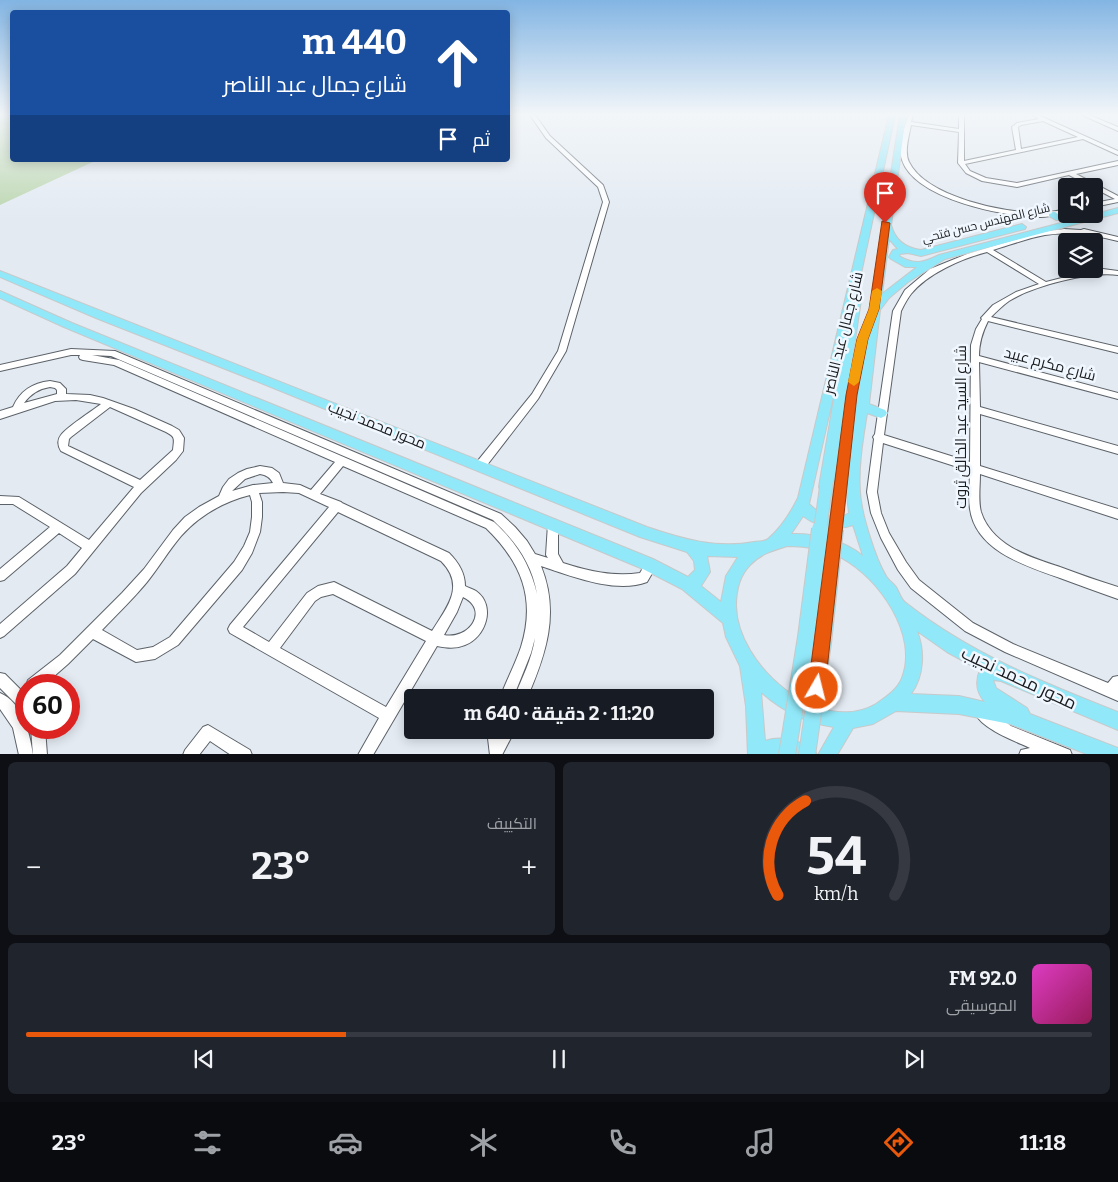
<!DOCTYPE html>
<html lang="ar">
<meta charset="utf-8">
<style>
:root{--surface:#171b24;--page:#20242c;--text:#f1f3f6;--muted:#9ea1a6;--line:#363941;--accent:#ea580c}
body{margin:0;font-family:Bitter,Cairo,serif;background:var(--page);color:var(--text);direction:rtl;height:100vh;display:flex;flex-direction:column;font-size:19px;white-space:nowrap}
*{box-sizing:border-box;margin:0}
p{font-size:16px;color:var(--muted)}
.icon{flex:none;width:28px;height:28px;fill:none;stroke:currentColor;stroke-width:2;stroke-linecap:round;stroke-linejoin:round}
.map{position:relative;height:754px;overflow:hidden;direction:ltr}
.sheet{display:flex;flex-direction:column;gap:8px;padding:8px;background:#0d0f14;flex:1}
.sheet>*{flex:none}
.top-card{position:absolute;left:10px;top:10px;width:500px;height:152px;border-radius:5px;box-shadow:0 2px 12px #0003;direction:rtl;background:#1a4fa0;color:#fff;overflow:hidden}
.tools{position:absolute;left:1058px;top:178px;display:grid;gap:10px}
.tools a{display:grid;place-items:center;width:45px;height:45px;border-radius:5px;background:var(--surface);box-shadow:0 2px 12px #0003;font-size:25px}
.speed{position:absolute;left:15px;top:674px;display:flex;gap:10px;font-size:25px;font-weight:700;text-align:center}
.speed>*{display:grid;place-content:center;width:65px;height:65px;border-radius:50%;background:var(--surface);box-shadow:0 2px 12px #0003;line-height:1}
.speed .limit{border:8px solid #d22;background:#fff;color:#111}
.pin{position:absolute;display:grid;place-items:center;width:42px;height:42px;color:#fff;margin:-51px -21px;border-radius:50% 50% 50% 0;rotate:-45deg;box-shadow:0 0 5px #0007}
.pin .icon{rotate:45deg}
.me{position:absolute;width:55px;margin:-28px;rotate:8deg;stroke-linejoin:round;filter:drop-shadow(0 0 4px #0008)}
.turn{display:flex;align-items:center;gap:18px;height:105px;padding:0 20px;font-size:22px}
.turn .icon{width:65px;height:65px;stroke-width:2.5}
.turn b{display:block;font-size:35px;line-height:42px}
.then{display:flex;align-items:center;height:48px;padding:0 20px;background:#0003;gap:10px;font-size:19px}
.big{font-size:38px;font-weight:700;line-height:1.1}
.sheet .tile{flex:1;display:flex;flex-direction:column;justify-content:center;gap:8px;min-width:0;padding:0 18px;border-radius:8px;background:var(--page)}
.sheet .dial{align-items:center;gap:0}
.dial svg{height:130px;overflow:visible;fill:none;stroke:var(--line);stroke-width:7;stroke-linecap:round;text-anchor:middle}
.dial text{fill:var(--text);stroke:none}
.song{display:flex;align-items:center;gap:15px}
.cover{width:60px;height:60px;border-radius:8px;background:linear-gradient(135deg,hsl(310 70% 55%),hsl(330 70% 35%))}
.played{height:5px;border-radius:2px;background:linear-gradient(90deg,var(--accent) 30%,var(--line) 30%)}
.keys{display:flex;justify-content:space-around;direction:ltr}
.heat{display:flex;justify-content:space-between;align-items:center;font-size:28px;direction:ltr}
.sheet .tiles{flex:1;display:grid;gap:8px;grid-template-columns:1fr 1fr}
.tile:last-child{grid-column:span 2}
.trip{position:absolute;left:404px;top:689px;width:310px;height:50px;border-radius:5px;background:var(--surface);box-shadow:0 2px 12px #0003;font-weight:700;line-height:50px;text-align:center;direction:rtl}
.tab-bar{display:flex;height:80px;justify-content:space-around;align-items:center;background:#090b0e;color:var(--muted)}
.tab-bar .icon{width:35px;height:35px}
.tab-bar .active{color:var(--accent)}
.tab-bar b{font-size:22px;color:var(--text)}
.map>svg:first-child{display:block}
.green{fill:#bad5ad}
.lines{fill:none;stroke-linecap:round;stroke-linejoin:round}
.minor-casing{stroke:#5c6269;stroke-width:2}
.major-casing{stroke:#c8c9c9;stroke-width:2}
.minor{fill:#fff;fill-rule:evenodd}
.major{fill:#91e8f9;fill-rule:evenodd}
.major-bridge-far1-casing{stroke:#c8c9c9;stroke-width:14;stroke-linecap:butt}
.major-bridge-casing{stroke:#c8c9c9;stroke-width:18;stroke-linecap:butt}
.major-bridge-far1{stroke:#91e8f9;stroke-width:12}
.major-bridge{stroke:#91e8f9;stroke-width:16}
.route{fill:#ea580c;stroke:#983908}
.slow{fill:#f59e0b}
.labels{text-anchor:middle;stroke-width:5;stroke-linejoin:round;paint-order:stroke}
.far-street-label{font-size:12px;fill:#191c1f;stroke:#f1f7fe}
.street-label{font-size:15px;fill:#191c1f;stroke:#f1f7fe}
.near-street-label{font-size:18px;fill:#191c1f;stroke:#f1f7fe}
</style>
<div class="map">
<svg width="1118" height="755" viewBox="0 0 1118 755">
<rect width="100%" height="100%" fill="#e3eaf2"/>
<polygon class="green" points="0,115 12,115 12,160 97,160 0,205"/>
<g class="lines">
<g class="minor-casing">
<g id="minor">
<polygon points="530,115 535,115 550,136 603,185 609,202 566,351 538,399 484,469 480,470 476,469 475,466 476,463 532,394 558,351 603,202 598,187 546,138"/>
<path d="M908,115H913L911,122L959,129V115H964V161L1016,150L1012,127L1017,123L1039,119L1032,115H1038L1118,151V155L1083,139L965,164L970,171L986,178L1017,183L1118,161V165L1076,174L1118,196V202L1094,207V203L1115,199L1094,188V186H1090L1069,175L1017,187L982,181L966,173L958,163L959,132L911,125C909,136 904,152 909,162C926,197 1004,213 1040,213C1049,213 1057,211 1066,209V213C1057,215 1049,217 1040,217C1004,217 915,199 902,160C898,149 905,126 908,115ZM1043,121L1078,137L1021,149L1018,127L1021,125Z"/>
<polygon points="1082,115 1089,115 1118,127 1118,131"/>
<path d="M1064,229L1081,230L1084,229L1118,237V241C1094,235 1070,231 1045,235C1028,238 1010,245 993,250L1046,282L1089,271L1103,269L1118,271V275C1090,271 1033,286 1009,301C1002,306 997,311 991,317L1118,347V353L988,321C982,333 979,343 979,356L1118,393V399L979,362L980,407L1118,446V454L980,414V466L1118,509V519L980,474C980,486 978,501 981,512C992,546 1030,557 1060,567C1079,574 1098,581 1118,587V599C1098,592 1079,585 1060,578C1026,566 976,551 970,509C968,497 970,483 970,471L883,443L877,492L881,513L889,533L906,562L919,580L973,623L1013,644L1108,683L1113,677L1118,676V701L1005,652L965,631L911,588L898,570L881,538L871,513L867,492L874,439L873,437L875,434L893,311L905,290L930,269L967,254L1042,232ZM987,252L1039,284L1016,292L993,305L981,318L982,319L976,329L971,345L970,462L884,435L901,311C904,305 907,299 911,294C928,273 961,259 987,252Z"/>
<path d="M71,349L115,351L501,514L515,527L527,541L535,554L548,558L546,555L548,524L549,521L553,519L557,521L558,524V554L563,563C588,571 613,577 640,573L647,561L651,560L655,561L657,565L647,582C616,594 571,576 541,566C560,613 546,654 527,698H514C522,678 532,659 535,638L531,653L513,698H500C506,681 515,665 521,647C536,599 522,563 486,528L343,466L320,494L341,502L342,503L449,553C459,563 465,573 465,586C468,588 473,589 476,591C497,606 485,638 465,645C455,649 447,648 437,646L373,755H358L379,718L230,633L228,629L230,625L329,507L299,493L283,492L259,493L262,502V517L260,532L252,553L242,570L178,645L155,659L136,662L93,639L68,664L44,685H26L28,680L60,655L122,593L144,569L173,530L185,517L199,507L219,496L223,487L229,479L238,473L247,469L260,466L272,468L279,473L283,483L300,485L311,490L335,462L114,365L83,360L80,359L79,357L80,355H71L0,371V365ZM92,355L111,356L493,520C515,541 532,563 537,594C530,564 516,542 494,522L119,360ZM260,474C266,475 270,477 273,483L253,485L232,491L245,479ZM250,495L252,502V517L250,532L244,546L234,562L170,637L153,647L137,650L102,630C117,614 133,599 147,582C159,567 169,550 181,536C200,515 223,502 250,495ZM338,512L441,561C466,586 447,607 432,631L334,582L318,586L307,593L269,642L243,627ZM333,594L426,641L386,707L280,648L315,601L321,597ZM463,597C490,610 469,640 444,635L457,612Z"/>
<path d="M50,381L60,383L66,389V394L90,395L103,398L134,409L172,426L179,430L184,438L183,451L176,460L141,493L75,574L4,636L0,638V624L67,566L82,548L59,533L4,580L0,581V569L50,527L13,504H0V496L19,497L89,540L134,487L61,451C58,446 57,440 61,435C67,427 92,411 101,404L76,400L55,401L0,419V411L13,407C20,391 32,383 50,381ZM50,387L55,388L57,390V394L24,403C31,394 38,389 50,387ZM110,407L166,432C176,437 174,439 173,450L140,480L68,446L69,439L71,437Z"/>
<polygon points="0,673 5,674 26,695 26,711 21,709 0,688"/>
<path d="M0,693C22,702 30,733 33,755H19L13,728L0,709Z"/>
<path d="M982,706L1011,726L1070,750L1072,755H1019L1021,750L1030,748C1015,741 982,729 975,713L977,708Z"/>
<polygon points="208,725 250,750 252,755 231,755 210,741 199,755 183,755 185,750 203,727"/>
<polygon points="31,728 45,728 47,755 33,755"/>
<polygon points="487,730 515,730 502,755 490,755"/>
</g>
</g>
<g class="major-casing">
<g id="major">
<path d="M889,115H895L856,297L861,300L849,380L859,335L870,310L900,115H906L891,225C895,240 905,248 921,250L1022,224L1026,227L1025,229L921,256L908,253L900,254L899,256C915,265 923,263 939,255L1118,208V213L945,259L908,282L889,298L880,310L869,404L885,410L887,413L885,416L881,418L867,413C863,439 858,466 860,492C861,513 875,558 886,576C888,580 893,583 896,587C899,592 901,600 906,603C971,654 1042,682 1118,712V730L1001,681L993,680L996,688L1027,708L1030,714L1118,748V755H1089L1010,724L959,714L896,711L873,724L853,728L837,755H818L834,727C807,723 781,710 761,692L765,741C783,735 798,741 814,749L817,755H748L746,706L740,666L726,637L723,623L682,589L643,569L64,327L0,298V291L72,323L653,559L688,577L695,570L694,561L687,552L640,537L271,387L96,318L0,277V271L647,527C682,539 717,549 754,542C759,541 765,542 768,539C781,528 791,512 798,498ZM889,239L898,249L893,250L889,257L891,259L905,267H917L882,294ZM838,375L819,487L821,491L826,493L831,491L836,467L832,491L834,495L839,497L844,495L846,486L849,513C836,522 819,514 809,504ZM803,516C818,527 834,532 853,525L863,556C844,540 815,533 791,534ZM787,546C806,546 825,549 842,558C879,578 919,635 902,678C897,690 886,697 876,704C819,737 737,665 736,606C736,591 739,576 750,565C760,554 774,550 787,546ZM707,556L738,557L726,576L721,602L701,586L710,572ZM917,631L947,652L980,670C975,682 976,692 985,702L959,696L911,694C924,676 925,651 917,631Z"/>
<polygon points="1049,212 1055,212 1063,218 1062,220 1056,220 1049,216"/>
</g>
</g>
<use href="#minor" class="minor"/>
<use href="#major" class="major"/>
<g class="major-bridge-far1-casing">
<g id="major-bridge-far1">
<polyline points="820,530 826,487"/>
<polyline points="835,530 839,491"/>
</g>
</g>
<g class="major-bridge-casing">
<g id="major-bridge">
<polyline points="787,755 806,637 820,529"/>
<polyline points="807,755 823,643 835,529"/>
</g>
</g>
<use href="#major-bridge-far1" class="major-bridge-far1"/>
<use href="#major-bridge" class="major-bridge"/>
</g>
<linearGradient id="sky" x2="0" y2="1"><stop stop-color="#83b5e3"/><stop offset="0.52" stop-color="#f2f6f9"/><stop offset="1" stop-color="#f2f6f9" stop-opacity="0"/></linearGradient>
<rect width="1118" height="220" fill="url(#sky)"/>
<polygon class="route" points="882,221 890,223 879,309 868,339 857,395 825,688 823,694 817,696 811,694 808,688 846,395 857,339 869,309"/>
<polygon class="slow" points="877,288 882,291 879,309 868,339 859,382 854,386 848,382 857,339 869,309 872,291"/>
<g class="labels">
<g class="far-street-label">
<text transform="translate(986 223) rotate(-14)" y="4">شارع المهندس حسن فتحي</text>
</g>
<g class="street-label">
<text transform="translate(843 333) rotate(-76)" y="5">شارع جمال عبد الناصر</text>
<text transform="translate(1050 364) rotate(15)" y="5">شارع مكرم عبيد</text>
<text transform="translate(377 425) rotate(22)" y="5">محور محمد نجيب</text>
<text transform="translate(961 427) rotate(-90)" y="5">شارع السيد عبد الخالق ثروت</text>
</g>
<g class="near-street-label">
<text transform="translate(1019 678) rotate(25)" y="6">محور محمد نجيب</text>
</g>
</g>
</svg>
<div class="tools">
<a><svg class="icon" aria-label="sound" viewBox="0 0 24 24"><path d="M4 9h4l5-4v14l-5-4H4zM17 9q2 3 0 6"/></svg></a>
<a><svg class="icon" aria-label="layers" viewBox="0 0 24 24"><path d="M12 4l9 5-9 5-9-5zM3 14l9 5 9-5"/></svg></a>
</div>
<div class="speed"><div class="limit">60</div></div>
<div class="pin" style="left:885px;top:223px;background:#d93025"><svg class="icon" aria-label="arrive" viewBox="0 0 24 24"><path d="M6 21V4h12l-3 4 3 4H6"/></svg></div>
<svg class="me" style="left:817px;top:688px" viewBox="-20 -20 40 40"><circle r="17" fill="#ea580c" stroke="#fff" stroke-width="3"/><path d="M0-11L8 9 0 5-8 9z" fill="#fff"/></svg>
<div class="trip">11:20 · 2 دقيقة · 640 m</div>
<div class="top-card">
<div class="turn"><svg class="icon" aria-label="ahead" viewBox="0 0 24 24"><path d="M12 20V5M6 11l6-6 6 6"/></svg><div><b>440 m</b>شارع جمال عبد الناصر</div></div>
<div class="then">ثم<svg class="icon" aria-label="arrive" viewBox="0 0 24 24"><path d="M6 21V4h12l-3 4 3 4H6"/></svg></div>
</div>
</div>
<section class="sheet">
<div class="tiles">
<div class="tile dial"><svg viewBox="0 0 100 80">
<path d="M14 69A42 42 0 1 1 86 69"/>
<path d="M14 69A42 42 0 0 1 31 11" stroke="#ea580c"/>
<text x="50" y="56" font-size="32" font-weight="700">54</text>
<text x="50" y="72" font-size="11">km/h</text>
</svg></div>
<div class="tile"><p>التكييف</p>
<div class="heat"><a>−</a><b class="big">23°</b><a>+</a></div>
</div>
<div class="tile">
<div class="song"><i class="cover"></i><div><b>92.0 FM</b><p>الموسيقى</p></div></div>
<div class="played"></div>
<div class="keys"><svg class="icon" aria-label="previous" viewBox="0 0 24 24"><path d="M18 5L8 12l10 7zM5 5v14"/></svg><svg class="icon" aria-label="pause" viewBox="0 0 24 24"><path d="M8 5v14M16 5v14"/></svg><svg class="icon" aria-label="next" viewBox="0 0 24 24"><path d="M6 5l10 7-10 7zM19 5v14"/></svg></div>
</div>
</div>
</section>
<nav class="tab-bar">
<b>11:18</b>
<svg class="icon active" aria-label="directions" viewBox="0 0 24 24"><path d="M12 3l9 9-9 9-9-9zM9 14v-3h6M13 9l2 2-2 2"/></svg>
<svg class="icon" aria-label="music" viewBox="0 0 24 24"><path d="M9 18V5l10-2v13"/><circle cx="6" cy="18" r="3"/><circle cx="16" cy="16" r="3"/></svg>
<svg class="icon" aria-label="phone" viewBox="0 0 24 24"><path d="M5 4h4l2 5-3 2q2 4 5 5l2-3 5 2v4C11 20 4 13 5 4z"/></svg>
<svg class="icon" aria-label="climate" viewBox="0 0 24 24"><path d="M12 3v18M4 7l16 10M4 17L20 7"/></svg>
<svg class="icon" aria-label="car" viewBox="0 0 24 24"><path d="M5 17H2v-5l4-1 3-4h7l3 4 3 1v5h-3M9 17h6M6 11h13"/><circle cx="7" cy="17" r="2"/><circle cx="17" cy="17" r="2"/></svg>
<svg class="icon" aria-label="filters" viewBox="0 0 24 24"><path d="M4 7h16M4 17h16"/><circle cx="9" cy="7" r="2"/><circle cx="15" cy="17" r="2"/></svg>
<b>23°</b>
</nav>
